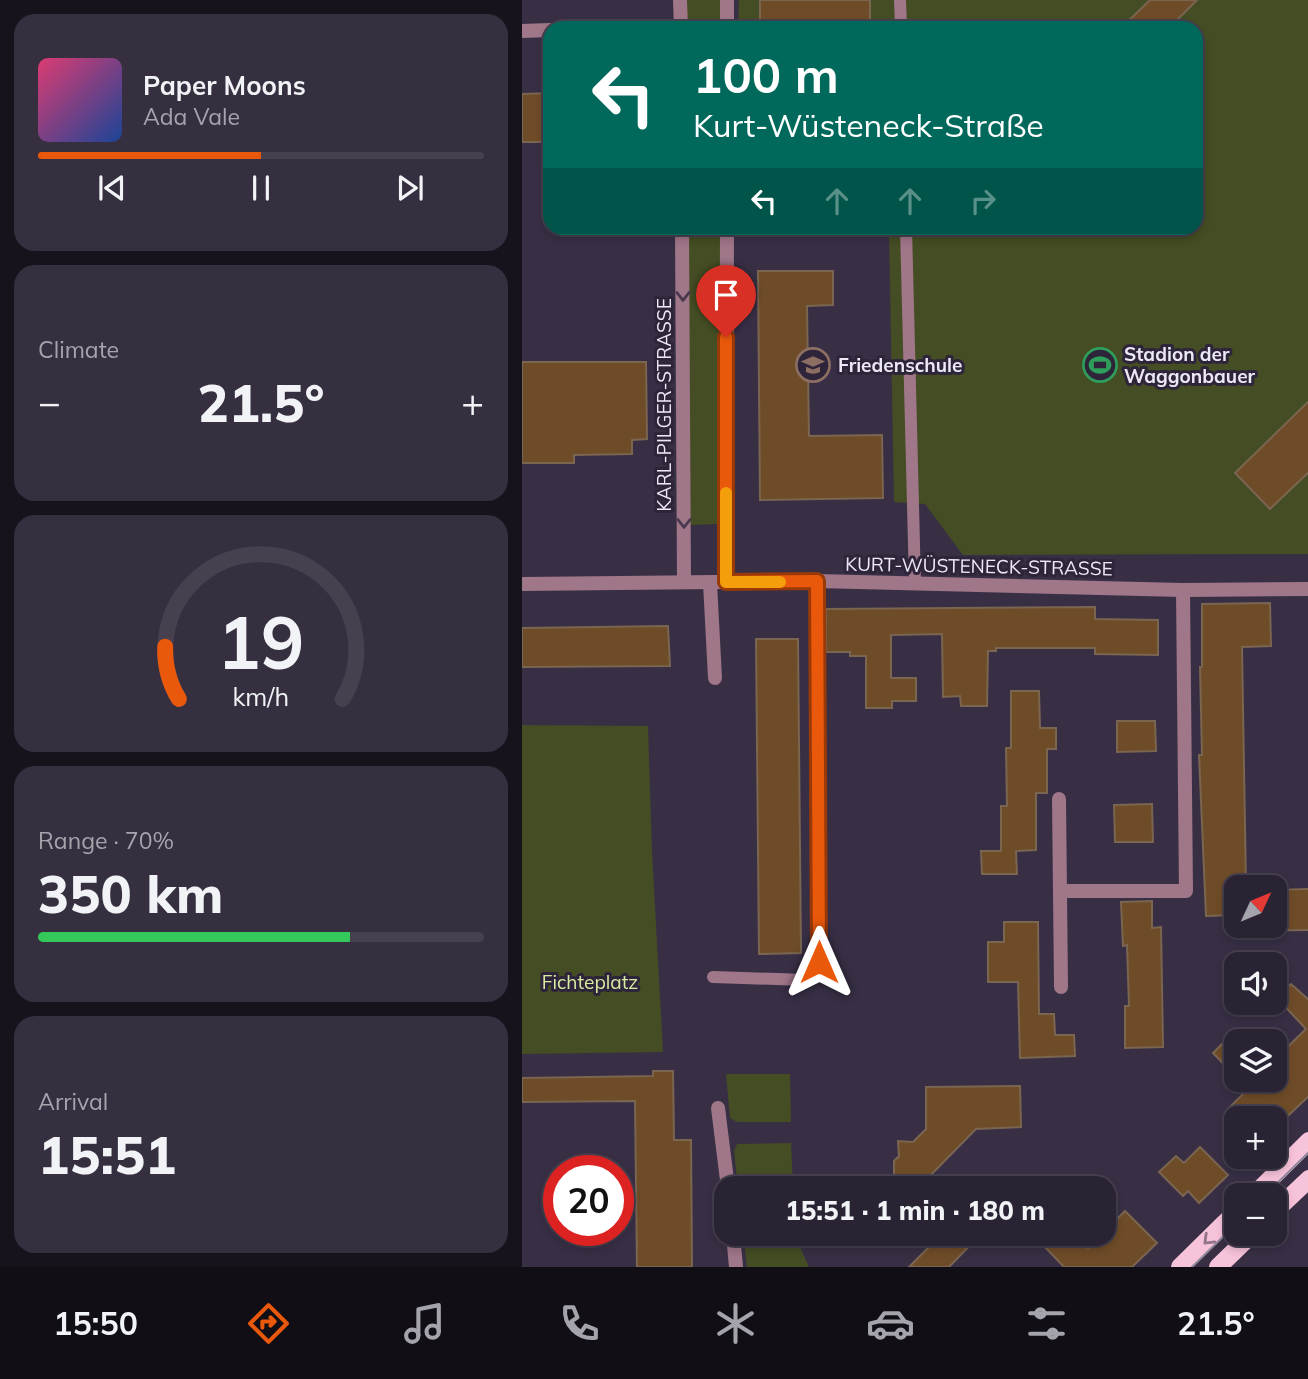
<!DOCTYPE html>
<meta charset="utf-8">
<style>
:root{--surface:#2a2334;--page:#362f40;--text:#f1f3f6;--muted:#a5a4ac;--line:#46404f;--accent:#ea580c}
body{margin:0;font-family:Mulish,sans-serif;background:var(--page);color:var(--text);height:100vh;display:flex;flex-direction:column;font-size:26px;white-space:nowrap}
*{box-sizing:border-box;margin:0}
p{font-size:23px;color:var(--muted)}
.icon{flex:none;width:38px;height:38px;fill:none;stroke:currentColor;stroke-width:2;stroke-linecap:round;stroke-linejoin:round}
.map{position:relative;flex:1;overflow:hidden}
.sheet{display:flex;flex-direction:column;gap:14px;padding:14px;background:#17131d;width:522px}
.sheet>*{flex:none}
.guide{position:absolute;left:21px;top:21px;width:660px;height:214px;border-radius:21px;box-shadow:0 4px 10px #0003,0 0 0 2px var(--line);background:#00695c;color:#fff;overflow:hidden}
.needle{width:46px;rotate:46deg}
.controls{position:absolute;left:702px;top:875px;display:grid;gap:14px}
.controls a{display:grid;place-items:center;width:63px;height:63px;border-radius:14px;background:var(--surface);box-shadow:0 4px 10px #0003,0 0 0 2px var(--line);font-size:35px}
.speed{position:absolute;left:21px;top:1155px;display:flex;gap:14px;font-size:35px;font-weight:700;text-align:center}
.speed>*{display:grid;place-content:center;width:91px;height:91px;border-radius:50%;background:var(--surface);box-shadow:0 4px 10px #0003,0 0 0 2px var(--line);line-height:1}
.speed .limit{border:10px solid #d22;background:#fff;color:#111}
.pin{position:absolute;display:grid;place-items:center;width:60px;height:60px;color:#fff;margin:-72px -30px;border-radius:50% 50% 50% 0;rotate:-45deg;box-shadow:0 0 7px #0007}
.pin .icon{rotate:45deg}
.me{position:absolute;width:77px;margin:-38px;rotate:0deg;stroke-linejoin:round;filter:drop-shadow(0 0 5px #0008)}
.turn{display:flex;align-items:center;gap:24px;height:147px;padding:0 35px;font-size:32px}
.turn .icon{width:91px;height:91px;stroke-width:2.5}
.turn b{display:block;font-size:49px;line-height:60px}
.lanes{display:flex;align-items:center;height:66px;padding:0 35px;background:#0003;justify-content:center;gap:35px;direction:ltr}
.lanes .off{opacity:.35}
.big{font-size:52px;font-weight:800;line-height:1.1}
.sheet .widget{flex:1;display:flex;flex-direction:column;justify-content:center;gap:10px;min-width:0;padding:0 24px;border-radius:21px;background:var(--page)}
.sheet .dial{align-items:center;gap:0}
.dial svg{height:182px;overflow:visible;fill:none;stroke:var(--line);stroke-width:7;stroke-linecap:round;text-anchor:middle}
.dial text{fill:var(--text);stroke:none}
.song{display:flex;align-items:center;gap:21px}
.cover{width:84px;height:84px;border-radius:10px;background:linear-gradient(135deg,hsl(340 70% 55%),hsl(220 70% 35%))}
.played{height:7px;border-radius:4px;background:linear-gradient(90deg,var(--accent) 50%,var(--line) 50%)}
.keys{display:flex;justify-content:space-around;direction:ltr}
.heat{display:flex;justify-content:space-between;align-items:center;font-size:38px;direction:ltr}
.charge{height:10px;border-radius:5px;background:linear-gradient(90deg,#34c759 70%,var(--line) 0)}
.trip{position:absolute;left:192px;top:1176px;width:402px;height:70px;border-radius:21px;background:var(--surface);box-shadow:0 4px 10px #0003,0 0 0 2px var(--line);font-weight:800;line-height:70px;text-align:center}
.dock{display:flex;height:112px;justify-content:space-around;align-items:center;background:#110e15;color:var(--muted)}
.dock .icon{width:49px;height:49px}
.dock .selected{color:var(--accent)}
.dock b{font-size:32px;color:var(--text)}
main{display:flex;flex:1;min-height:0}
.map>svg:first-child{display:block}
.green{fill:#444d23}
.building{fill:#6f4c28;stroke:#7a6551;stroke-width:2}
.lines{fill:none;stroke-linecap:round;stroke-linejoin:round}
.service{stroke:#a07689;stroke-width:12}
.minor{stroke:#a07689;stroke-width:14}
.primary{stroke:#f7c3db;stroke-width:18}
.tram{stroke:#8f889a;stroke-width:2}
.oneway{stroke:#4a394e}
.oneway2{stroke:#92748b}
.route-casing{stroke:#983908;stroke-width:18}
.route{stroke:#ea580c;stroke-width:12}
.slow{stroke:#f59e0b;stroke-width:12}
.labels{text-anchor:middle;stroke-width:6;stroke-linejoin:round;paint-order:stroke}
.poi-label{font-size:19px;font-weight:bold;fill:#ede8f6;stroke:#2e253b;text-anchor:start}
.street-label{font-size:19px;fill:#ede8f6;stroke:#2e253b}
.park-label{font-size:19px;fill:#d8eba0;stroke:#2e253b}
</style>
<main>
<section class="sheet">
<div class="widget">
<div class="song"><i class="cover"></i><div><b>Paper Moons</b><p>Ada Vale</p></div></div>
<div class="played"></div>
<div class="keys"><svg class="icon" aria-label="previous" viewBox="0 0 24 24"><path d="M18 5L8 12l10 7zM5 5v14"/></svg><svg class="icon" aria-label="pause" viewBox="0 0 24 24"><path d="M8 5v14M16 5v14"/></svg><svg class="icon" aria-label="next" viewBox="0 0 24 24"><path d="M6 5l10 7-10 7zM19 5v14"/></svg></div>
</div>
<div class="widget"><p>Climate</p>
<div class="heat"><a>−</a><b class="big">21.5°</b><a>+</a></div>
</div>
<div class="widget dial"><svg viewBox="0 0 100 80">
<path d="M14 69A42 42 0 1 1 86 69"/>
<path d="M14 69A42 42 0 0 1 8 46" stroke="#ea580c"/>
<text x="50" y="56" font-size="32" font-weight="700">19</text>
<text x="50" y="72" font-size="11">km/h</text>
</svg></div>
<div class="widget"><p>Range · 70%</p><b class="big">350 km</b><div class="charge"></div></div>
<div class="widget"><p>Arrival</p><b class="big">15:51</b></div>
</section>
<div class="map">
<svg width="787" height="1267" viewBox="0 0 787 1267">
<rect width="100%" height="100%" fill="#382f45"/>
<g class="green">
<polygon points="161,0 203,0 202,28 162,28"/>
<polygon points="217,0 786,0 786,554 441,555 403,504 372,502 367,228 674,228 674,28 216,28"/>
<polygon points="165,228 200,228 197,524 168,525"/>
<polygon points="0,725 126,726 130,852 141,1052 0,1054"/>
<polygon points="204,1074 268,1074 269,1122 215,1122 208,1118"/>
<polygon points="269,1143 271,1188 216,1188 212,1151 215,1144"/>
<polygon points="221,1234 272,1234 287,1267 225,1267"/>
</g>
<g class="building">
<rect x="238" y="0" width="110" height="28"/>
<polygon points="628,0 675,0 647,28 599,28"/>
<polygon points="28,93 28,142 0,142 0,94"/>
<polygon points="236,271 311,271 311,305 285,306 287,436 360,435 361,498 238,500"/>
<polygon points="0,362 124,362 125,439 110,440 110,454 52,455 52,463 0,463"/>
<polygon points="787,401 787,472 748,509 713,473"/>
<polygon points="748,603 749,646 720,647 724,887 714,887 714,915 684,916 677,755 680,755 678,667 680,667 680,604"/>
<polygon points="573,607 573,619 636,620 636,655 573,654 573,648 474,648 474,651 466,651 465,706 439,706 438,696 421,697 420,634 369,635 369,678 394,678 394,701 370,701 370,708 344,708 344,656 328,656 328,652 304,652 304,609"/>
<polygon points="146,626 148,666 0,667 0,628"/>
<polygon points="234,639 276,639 279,953 237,954"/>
<polygon points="489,691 517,691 518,728 534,728 534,749 525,749 525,793 514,793 514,850 494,851 495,874 460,874 459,851 479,851 479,806 485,806 484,748 489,748"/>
<polygon points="595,721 633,721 634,751 595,752"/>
<polygon points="630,804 631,842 593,842 592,805"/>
<polygon points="787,889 787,930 717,931 717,926 752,926 752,890"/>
<polygon points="630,901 630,928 639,927 641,1047 603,1048 603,1006 607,1006 605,945 601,946 599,902"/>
<polygon points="482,922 516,922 517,1014 532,1014 533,1035 552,1035 553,1056 498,1058 496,982 466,982 466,942 482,942"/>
<polygon points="769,984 787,1000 787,1096 752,1129 752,1118 714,1120 705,1110 726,1089 717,1080 752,1080 752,1060 784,1029 755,998"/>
<polygon points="710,1034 717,1041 714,1041 714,1077 691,1053"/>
<polygon points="131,1071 151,1071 152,1140 169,1140 170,1267 115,1267 113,1101 0,1102 0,1078 131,1076"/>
<polygon points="498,1086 499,1127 454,1129 396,1188 372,1188 372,1161 377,1156 376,1141 391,1142 404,1129 404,1087"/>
<polygon points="678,1147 706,1175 677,1203 666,1191 661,1196 637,1172 654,1156 662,1163"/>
<polygon points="603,1211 635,1243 610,1267 542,1267 520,1244 530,1234 551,1234 566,1248"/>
<polygon points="420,1234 459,1234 427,1267 387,1267"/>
</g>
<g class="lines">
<g class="service">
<polyline points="378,0 379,28"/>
<polyline points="384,228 393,584"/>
<polyline points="191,977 284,980 297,962 295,581"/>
</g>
<g class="minor">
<polyline points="158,0 159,28"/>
<polyline points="205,28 205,0"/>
<polyline points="0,31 28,30"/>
<polyline points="160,228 162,582"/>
<polyline points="204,582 205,228"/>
<polyline points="188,583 193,678"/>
<polyline points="0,584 295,581 661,590 787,589"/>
<polyline points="537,799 539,987"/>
<polyline points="538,891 664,891 661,590"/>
<polyline points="196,1108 206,1188"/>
<polyline points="211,1234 214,1267"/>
</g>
<g class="primary">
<polyline points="732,1195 787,1141"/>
<polyline points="752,1212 787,1179"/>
<polyline points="658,1267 714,1212"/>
<polyline points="696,1267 730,1234"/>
</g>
<g class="tram">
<polyline points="743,1195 787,1152"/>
<polyline points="670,1267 714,1224"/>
</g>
</g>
<defs><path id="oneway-chevron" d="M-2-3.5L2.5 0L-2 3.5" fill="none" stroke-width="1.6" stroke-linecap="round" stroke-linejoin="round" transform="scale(1.75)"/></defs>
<g class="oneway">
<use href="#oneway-chevron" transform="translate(161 296) rotate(90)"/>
<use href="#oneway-chevron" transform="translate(162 523) rotate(90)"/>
</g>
<use class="oneway2" href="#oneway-chevron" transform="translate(686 1240) rotate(136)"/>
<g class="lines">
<g class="route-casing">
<polyline id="route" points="204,337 204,582 295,581 297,962"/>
</g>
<use href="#route" class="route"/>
<polyline class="slow" points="204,493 204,582 258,582"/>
</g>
<defs>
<g id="school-ring" transform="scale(1.75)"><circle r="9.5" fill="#2e253b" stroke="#8d6e63" stroke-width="1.5"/><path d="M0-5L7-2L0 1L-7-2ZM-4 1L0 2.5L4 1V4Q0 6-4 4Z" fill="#8d6e63"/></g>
<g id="stadium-ring" transform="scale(1.75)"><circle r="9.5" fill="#2e253b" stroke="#2e9e5b" stroke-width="1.5"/><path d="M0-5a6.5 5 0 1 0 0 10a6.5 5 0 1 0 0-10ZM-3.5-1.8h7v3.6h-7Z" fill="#2e9e5b"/></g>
</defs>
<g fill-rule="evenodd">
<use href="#school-ring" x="291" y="365"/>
<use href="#stadium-ring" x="578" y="365"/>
</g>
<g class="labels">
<g class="poi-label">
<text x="602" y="361">Stadion der<tspan x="602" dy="22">Waggonbauer</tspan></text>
<text x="316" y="372">Friedenschule</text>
</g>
<g class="street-label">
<text transform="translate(142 405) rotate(-90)" y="7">KARL-PILGER-STRASSE</text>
<text transform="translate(457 566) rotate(1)" y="7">KURT-WÜSTENECK-STRASSE</text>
</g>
<g class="park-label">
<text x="68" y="989">Fichteplatz</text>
</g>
</g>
</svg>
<div class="controls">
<a><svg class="needle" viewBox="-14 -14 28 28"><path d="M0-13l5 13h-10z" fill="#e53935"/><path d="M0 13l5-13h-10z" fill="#a5a4ac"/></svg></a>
<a><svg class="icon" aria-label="sound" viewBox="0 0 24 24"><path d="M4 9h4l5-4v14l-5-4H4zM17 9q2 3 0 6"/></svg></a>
<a><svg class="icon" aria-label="layers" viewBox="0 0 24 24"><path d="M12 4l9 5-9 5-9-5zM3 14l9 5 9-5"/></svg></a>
<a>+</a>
<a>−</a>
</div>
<div class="speed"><div class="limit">20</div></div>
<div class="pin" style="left:204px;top:337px;background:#d93025"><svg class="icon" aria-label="arrive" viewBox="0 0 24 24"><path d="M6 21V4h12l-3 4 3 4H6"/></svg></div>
<svg class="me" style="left:297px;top:962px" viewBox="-20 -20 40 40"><path d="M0-17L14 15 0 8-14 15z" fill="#ea580c" stroke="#fff" stroke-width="4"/></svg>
<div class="trip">15:51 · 1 min · 180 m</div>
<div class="guide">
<div class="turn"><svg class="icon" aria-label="left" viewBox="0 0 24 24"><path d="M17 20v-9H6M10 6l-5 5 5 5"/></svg><div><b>100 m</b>Kurt-Wüsteneck-Straße</div></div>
<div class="lanes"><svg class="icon" aria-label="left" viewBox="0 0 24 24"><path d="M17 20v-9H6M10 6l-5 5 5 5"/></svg><svg class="icon off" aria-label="ahead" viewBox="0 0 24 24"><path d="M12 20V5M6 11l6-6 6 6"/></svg><svg class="icon off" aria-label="ahead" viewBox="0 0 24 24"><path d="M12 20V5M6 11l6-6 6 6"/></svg><svg class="icon off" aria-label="right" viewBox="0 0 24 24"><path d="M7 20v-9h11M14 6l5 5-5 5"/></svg></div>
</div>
</div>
</main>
<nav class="dock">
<b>15:50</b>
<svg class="icon selected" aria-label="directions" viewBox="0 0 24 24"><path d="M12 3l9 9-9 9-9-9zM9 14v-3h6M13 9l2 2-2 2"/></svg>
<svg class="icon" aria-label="music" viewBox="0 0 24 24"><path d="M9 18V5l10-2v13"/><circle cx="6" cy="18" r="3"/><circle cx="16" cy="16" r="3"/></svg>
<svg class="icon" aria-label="phone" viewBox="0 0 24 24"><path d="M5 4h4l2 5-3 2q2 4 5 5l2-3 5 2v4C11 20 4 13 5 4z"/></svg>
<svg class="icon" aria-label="climate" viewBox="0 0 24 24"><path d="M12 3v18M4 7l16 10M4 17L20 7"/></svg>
<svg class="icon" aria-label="car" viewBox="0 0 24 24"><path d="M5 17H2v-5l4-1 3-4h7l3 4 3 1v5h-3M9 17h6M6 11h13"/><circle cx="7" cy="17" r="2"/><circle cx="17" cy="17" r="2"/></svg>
<svg class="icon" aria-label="filters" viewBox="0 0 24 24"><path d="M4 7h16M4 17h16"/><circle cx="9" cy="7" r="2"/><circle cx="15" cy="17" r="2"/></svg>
<b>21.5°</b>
</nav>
